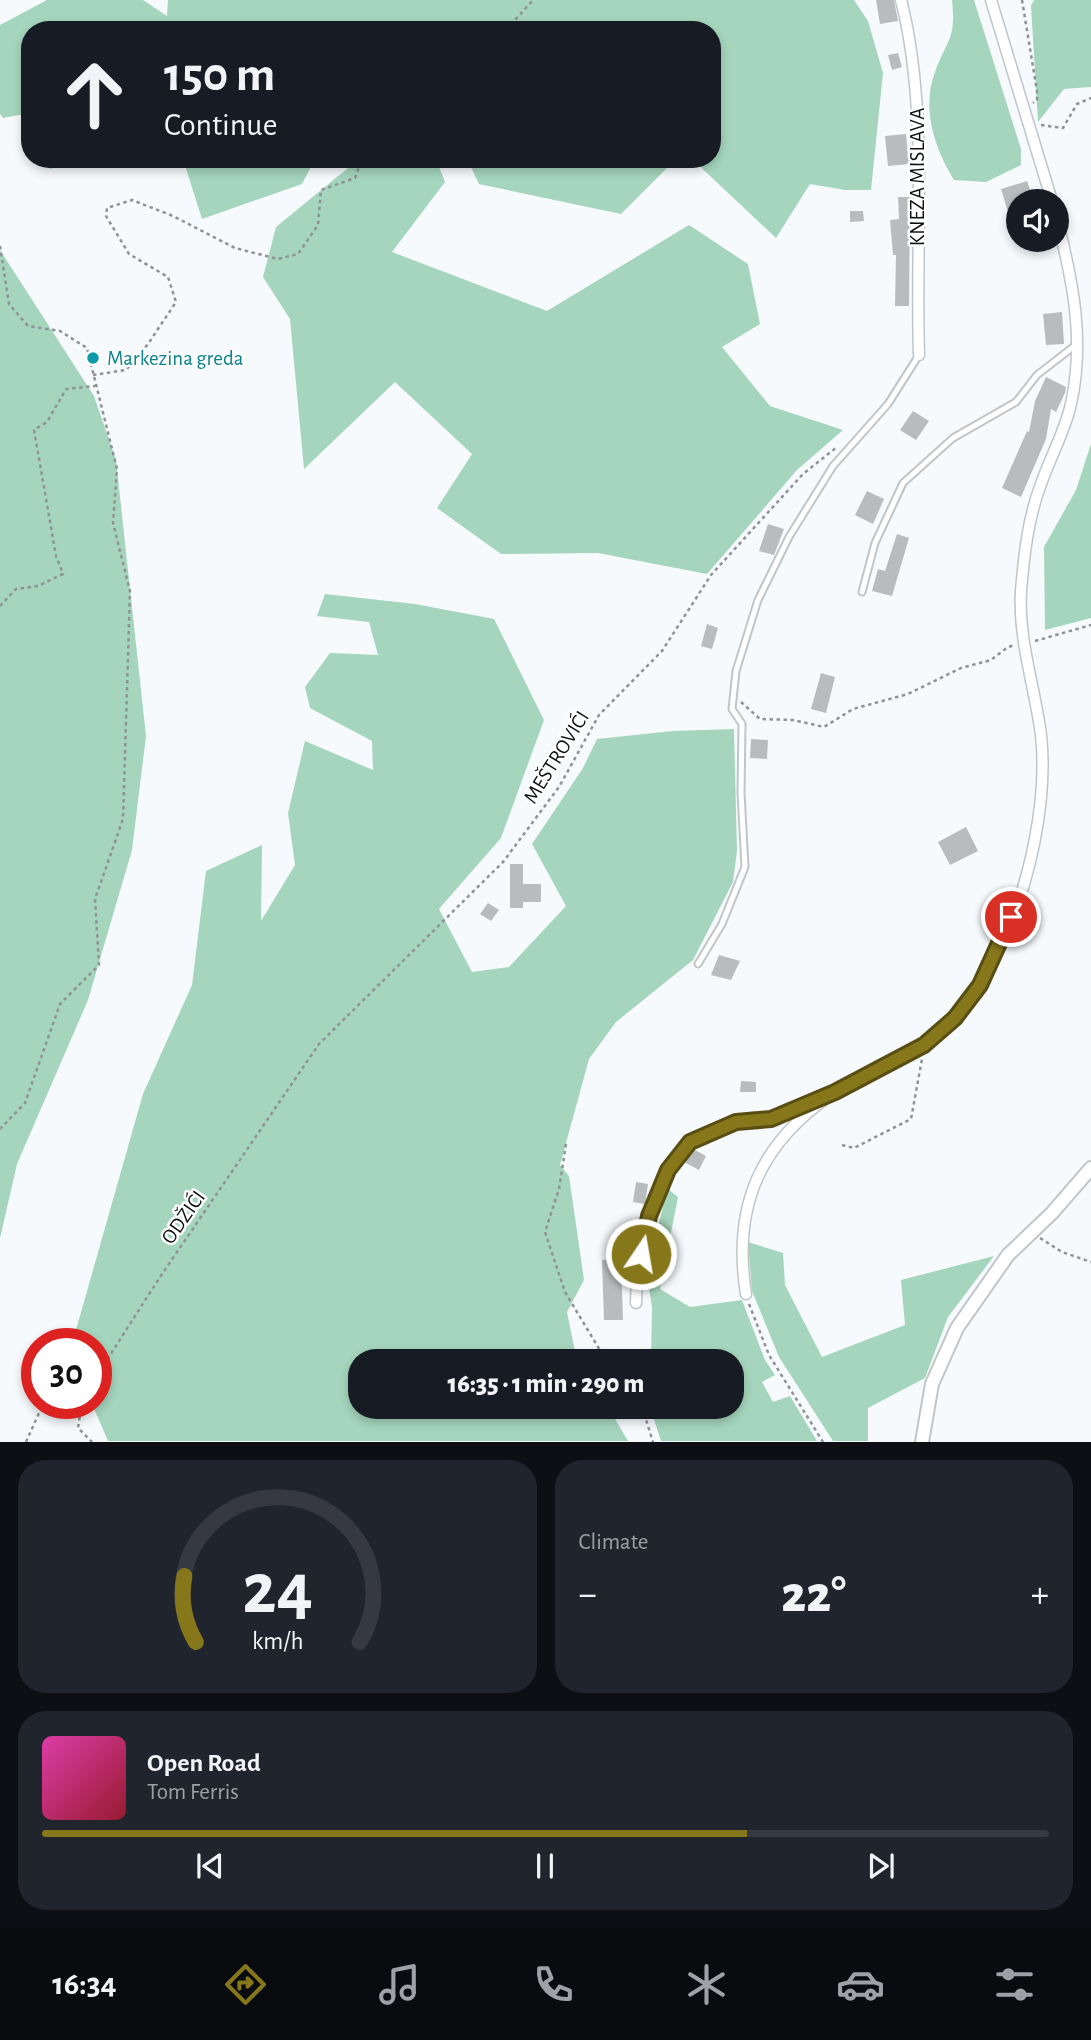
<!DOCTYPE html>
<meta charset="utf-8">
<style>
:root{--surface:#171b24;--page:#20242c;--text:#f1f3f6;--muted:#9ea1a6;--line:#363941;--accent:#87771b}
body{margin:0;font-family:"Alegreya Sans",sans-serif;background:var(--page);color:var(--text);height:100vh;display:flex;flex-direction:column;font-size:26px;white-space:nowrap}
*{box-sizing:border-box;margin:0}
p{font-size:23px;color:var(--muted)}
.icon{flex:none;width:38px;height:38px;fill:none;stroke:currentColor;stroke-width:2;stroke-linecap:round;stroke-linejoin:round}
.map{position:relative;height:1442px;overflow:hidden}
.sheet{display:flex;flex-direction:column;gap:18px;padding:18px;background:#0d0f14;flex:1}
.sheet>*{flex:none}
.guide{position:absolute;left:21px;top:21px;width:700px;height:147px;border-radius:28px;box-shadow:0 4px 10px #0003;background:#171b24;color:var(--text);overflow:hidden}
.tools{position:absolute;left:1006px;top:189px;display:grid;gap:14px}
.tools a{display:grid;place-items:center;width:63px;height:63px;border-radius:50%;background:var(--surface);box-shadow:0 4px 10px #0003;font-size:35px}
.speed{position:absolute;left:21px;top:1328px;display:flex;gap:14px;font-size:35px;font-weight:700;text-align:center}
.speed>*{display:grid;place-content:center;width:91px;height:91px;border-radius:50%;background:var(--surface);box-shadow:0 4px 10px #0003;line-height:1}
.speed .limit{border:10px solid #d22;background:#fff;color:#111}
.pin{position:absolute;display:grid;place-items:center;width:60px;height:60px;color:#fff;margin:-30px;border:4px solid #fff;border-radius:50%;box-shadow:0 2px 7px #0007}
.me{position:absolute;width:77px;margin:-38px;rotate:12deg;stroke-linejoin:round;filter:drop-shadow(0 0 5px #0008)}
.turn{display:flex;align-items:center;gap:24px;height:147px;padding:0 28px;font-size:32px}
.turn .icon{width:91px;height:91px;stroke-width:2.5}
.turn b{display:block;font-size:49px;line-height:60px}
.big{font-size:52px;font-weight:800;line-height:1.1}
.sheet .tile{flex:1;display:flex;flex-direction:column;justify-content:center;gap:10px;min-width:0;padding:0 24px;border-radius:28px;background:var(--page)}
.sheet .dial{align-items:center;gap:0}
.dial svg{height:182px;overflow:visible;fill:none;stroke:var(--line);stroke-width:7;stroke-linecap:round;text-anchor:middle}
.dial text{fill:var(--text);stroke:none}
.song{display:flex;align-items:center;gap:21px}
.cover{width:84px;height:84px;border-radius:10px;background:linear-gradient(135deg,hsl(320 70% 55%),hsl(350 70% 35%))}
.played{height:7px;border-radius:4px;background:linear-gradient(90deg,var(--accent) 70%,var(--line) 70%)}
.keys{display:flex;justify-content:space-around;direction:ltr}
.heat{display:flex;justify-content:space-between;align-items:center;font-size:38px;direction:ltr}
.sheet .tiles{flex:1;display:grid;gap:18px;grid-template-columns:1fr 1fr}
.tile:last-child{grid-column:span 2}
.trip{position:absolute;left:348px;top:1349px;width:396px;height:70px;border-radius:28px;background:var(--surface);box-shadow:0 4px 10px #0003;font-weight:800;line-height:70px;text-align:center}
.dock{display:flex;height:112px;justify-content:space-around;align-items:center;background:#090b0e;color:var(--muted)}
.dock .icon{width:49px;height:49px}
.dock .selected{color:var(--accent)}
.dock b{font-size:32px;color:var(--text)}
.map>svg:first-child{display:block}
.green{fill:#a5d5bc}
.building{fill:#b8bcbf}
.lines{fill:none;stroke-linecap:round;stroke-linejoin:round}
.service-casing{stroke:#c1c5c8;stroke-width:9}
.minor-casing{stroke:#c1c5c8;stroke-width:13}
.tertiary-casing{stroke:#c1c5c8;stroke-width:16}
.path{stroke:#909395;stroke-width:2.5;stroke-dasharray:3.5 3.5;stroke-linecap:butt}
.service{stroke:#fff;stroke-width:5}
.minor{stroke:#fff;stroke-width:10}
.tertiary{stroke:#fff;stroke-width:12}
.route-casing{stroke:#584d12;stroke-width:18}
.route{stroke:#87771b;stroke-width:12}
.culture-dot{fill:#0f9aa8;stroke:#fff;stroke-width:2.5}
.labels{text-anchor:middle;stroke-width:5;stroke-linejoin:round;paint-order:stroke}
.street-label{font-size:21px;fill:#0f1011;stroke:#fff}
.culture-label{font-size:21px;fill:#0d838f;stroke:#fff;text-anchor:start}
</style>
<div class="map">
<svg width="1091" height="1442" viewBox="0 0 1091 1442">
<rect width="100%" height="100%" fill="#f6fafd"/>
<g class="green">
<polygon points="47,0 143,0 167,16 168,0 854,0 868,21 883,73 871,190 845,190 810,184 776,238 692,159 712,159 712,30 30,30 30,113 3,118 0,114 0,25"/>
<path d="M952,0H974L1021,149V165L986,182L954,180C935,149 921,109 935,72C948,37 956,40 952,0Z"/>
<polygon points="1034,0 1091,0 1091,87 1064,89 1038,122 1031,6"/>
<polygon points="49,159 93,159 50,169"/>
<polygon points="183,159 315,159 302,184 202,219"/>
<polygon points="359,159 436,159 445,182 392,252 547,311 689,225 748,264 760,324 722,347 770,406 843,430 797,470 707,574 598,553 501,554 437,508 472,454 395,382 304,469 290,319 263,277 276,227"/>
<polygon points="467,159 676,159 621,214 479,184"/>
<polygon points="0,250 94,396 116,460 146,736 132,850 88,1000 17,1164 0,1238"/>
<polygon points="1091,444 1091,618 1045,630 1044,547 1076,490"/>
<polygon points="325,594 415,604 494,619 544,720 501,838 439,909 472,972 509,967 566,906 532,844 583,768 597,739 673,731 734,729 737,851 733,882 693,960 616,1022 589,1059 560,1165 569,1176 584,1280 567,1312 577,1361 360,1362 360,1407 608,1407 628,1441 108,1441 92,1404 96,1404 96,1344 72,1344 143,1094 192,985 206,871 262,845 261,921 295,865 288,813 305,741 373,770 372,741 310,708 305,687 330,653 378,655 369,622 317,616"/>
<polygon points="667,1188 678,1197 660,1289 690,1307 742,1300 765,1360 775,1375 762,1382 773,1402 790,1396 817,1441 661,1441 650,1407 732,1407 732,1362 651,1361 652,1307 647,1276"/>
<polygon points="748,1242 783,1253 785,1285 822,1357 905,1325 901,1280 994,1256 948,1317 925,1378 868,1408 868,1441 833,1441 779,1357 752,1291"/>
</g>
<g class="building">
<polygon points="876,0 894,0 898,21 880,24"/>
<polygon points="898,53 902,67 892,70 888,55"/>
<polygon points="906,134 909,164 888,166 885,136"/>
<polygon points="1027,181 1034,201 1018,201 1018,212 1009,215 1001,189"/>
<polygon points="898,197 910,197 909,306 895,306 896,255 893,255 890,220 899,219"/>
<polygon points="850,211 863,211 864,221 850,222"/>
<polygon points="1062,312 1064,344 1046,345 1043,314"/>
<polygon points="1046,377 1066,387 1065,393 1056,412 1051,409 1046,439 1021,497 1002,488 1027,431 1029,432 1035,401"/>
<polygon points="913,411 929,421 916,440 900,430"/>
<polygon points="867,491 884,499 873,524 855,515"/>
<polygon points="768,524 784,529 774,555 759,551"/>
<polygon points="897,534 909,538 892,596 872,591 878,569 885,571"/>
<polygon points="707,624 718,628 712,649 701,646"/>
<polygon points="821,673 835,677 826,713 811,709"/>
<polygon points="751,739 768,740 767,759 750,758"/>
<polygon points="966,827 978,851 950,865 938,842"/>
<polygon points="510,864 523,864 523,884 541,884 541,902 523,902 523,908 510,908"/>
<polygon points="488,903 499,910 491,921 480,914"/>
<polygon points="719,955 740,961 731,980 711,975"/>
<polygon points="741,1081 756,1082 756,1092 740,1092"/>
<polygon points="693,1149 706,1156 699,1170 684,1162"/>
<polygon points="636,1182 648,1184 645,1204 633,1202"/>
<polygon points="621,1259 623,1320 604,1320 602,1260"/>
</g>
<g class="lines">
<g class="service-casing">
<g id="service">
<polyline points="862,592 875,543 903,483 953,438 1016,402 1037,375 1077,344"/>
<polyline points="698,964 722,924 745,867 741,793 742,724 732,709 736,671 758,600 789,537 833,466 888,404 919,355"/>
</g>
</g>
<g class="minor-casing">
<g id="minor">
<path d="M901,0C929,108 915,242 919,355"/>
<polyline points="991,0 1052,201"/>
<path d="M746,1294C732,1206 760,1142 835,1092C863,1073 900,1064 926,1043C962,1016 982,982 1002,942C1030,884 1048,799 1041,735C1035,688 1018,639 1021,591C1024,555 1028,518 1041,484C1050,458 1065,431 1071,404C1085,340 1073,282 1057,219"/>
<path d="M636,1303C637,1254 651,1177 689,1143C700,1134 740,1119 754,1118C760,1118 765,1120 771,1119C788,1116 808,1103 825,1096"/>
</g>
</g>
<g class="tertiary-casing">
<polyline id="tertiary" points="922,1442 932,1384 957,1328 1008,1255 1052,1213 1091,1168"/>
</g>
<g class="path">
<polyline points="1022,0 1037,91 1037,100 1033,103"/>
<polyline points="506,30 533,0"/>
<polyline points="1041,125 1063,128 1077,104 1091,98"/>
<polyline points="0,246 9,304 28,326 60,331 87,348 117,469 113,523 130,591 123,819 95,899 99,965 60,1004 25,1103 0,1129"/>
<polyline points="93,375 126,370 148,344 176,302 168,277 129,254 106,216 107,208 132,200 173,216 235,248 278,259 298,254 318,225 321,190 355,178 362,159"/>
<polyline points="0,606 16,589 38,586 63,574 56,556 34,430 47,422 66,389 95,386"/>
<polyline points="1035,641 1091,625"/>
<polyline points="741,702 760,719 793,720 824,727 853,709 908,694 961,668 991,660 1008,647 1015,645"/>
<polyline points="566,1144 559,1189 545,1232 565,1292 607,1362"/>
<polyline points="842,1145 854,1148 911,1119 922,1059"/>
<polyline points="1040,1238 1062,1252 1091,1262"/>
<polyline points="749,1304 769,1355 823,1442"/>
<polyline points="96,1377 160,1277 319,1044 503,862 559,787 599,715 662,651 711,575 803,474 837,447"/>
<polyline points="78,1404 81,1408 78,1428 92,1442"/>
<polyline points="642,1407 653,1442"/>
<polyline points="26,1442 39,1413 51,1404"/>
</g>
<use href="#service" class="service"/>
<use href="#minor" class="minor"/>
<use href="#tertiary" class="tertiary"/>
</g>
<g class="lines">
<g class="route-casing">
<polyline id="route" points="641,1254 649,1216 668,1170 690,1142 736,1122 771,1119 835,1092 924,1045 955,1018 980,985 1011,917"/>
</g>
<use href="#route" class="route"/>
</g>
<circle class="culture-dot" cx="93" cy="358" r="7"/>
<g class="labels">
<g class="street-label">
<text transform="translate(917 177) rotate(-90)" y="7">KNEZA MISLAVA</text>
<text transform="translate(556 757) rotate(-58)" y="7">MEŠTROVIĆI</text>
<text transform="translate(183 1217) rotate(-55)" y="7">ODŽIĆI</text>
</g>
<g class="culture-label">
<text x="107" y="365">Markezina greda</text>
</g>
</g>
</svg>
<div class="tools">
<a><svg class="icon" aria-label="sound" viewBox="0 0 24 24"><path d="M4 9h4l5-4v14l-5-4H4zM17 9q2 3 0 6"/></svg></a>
</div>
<div class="speed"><div class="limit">30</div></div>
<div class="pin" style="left:1011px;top:917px;background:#d93025"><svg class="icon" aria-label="arrive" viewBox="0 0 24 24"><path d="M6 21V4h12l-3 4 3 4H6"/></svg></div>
<svg class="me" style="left:641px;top:1254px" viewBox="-20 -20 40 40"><circle r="17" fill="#87771b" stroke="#fff" stroke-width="3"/><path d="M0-11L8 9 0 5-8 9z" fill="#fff"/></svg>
<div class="trip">16:35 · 1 min · 290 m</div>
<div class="guide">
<div class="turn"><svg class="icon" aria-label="ahead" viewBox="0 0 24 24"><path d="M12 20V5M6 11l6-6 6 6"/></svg><div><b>150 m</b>Continue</div></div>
</div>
</div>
<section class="sheet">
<div class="tiles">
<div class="tile dial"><svg viewBox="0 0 100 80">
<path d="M14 69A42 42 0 1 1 86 69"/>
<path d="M14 69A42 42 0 0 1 9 40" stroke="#87771b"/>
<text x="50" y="56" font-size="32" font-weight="700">24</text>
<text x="50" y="72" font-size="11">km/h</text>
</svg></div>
<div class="tile"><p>Climate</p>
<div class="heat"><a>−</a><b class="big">22°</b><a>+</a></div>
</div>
<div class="tile">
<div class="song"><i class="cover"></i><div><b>Open Road</b><p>Tom Ferris</p></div></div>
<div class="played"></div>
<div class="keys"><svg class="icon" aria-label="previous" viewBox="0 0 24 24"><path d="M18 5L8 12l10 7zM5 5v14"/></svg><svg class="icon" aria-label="pause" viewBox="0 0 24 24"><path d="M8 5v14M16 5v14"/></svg><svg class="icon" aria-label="next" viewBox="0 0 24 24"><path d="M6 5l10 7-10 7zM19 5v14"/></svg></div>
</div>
</div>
</section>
<nav class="dock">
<b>16:34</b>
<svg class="icon selected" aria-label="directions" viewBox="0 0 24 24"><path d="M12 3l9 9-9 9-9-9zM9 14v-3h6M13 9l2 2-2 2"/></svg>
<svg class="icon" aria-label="music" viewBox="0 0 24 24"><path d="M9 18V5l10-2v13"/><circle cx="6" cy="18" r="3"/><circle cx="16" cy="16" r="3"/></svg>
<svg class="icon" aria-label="phone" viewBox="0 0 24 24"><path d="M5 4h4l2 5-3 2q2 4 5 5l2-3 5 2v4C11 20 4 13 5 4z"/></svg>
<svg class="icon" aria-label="climate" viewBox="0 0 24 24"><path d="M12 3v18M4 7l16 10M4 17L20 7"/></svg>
<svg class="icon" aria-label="car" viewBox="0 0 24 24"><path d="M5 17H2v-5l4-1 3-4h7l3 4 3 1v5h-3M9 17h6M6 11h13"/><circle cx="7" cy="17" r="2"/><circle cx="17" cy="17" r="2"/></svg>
<svg class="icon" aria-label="filters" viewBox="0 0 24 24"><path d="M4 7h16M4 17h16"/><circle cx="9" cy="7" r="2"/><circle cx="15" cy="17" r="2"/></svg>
</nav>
